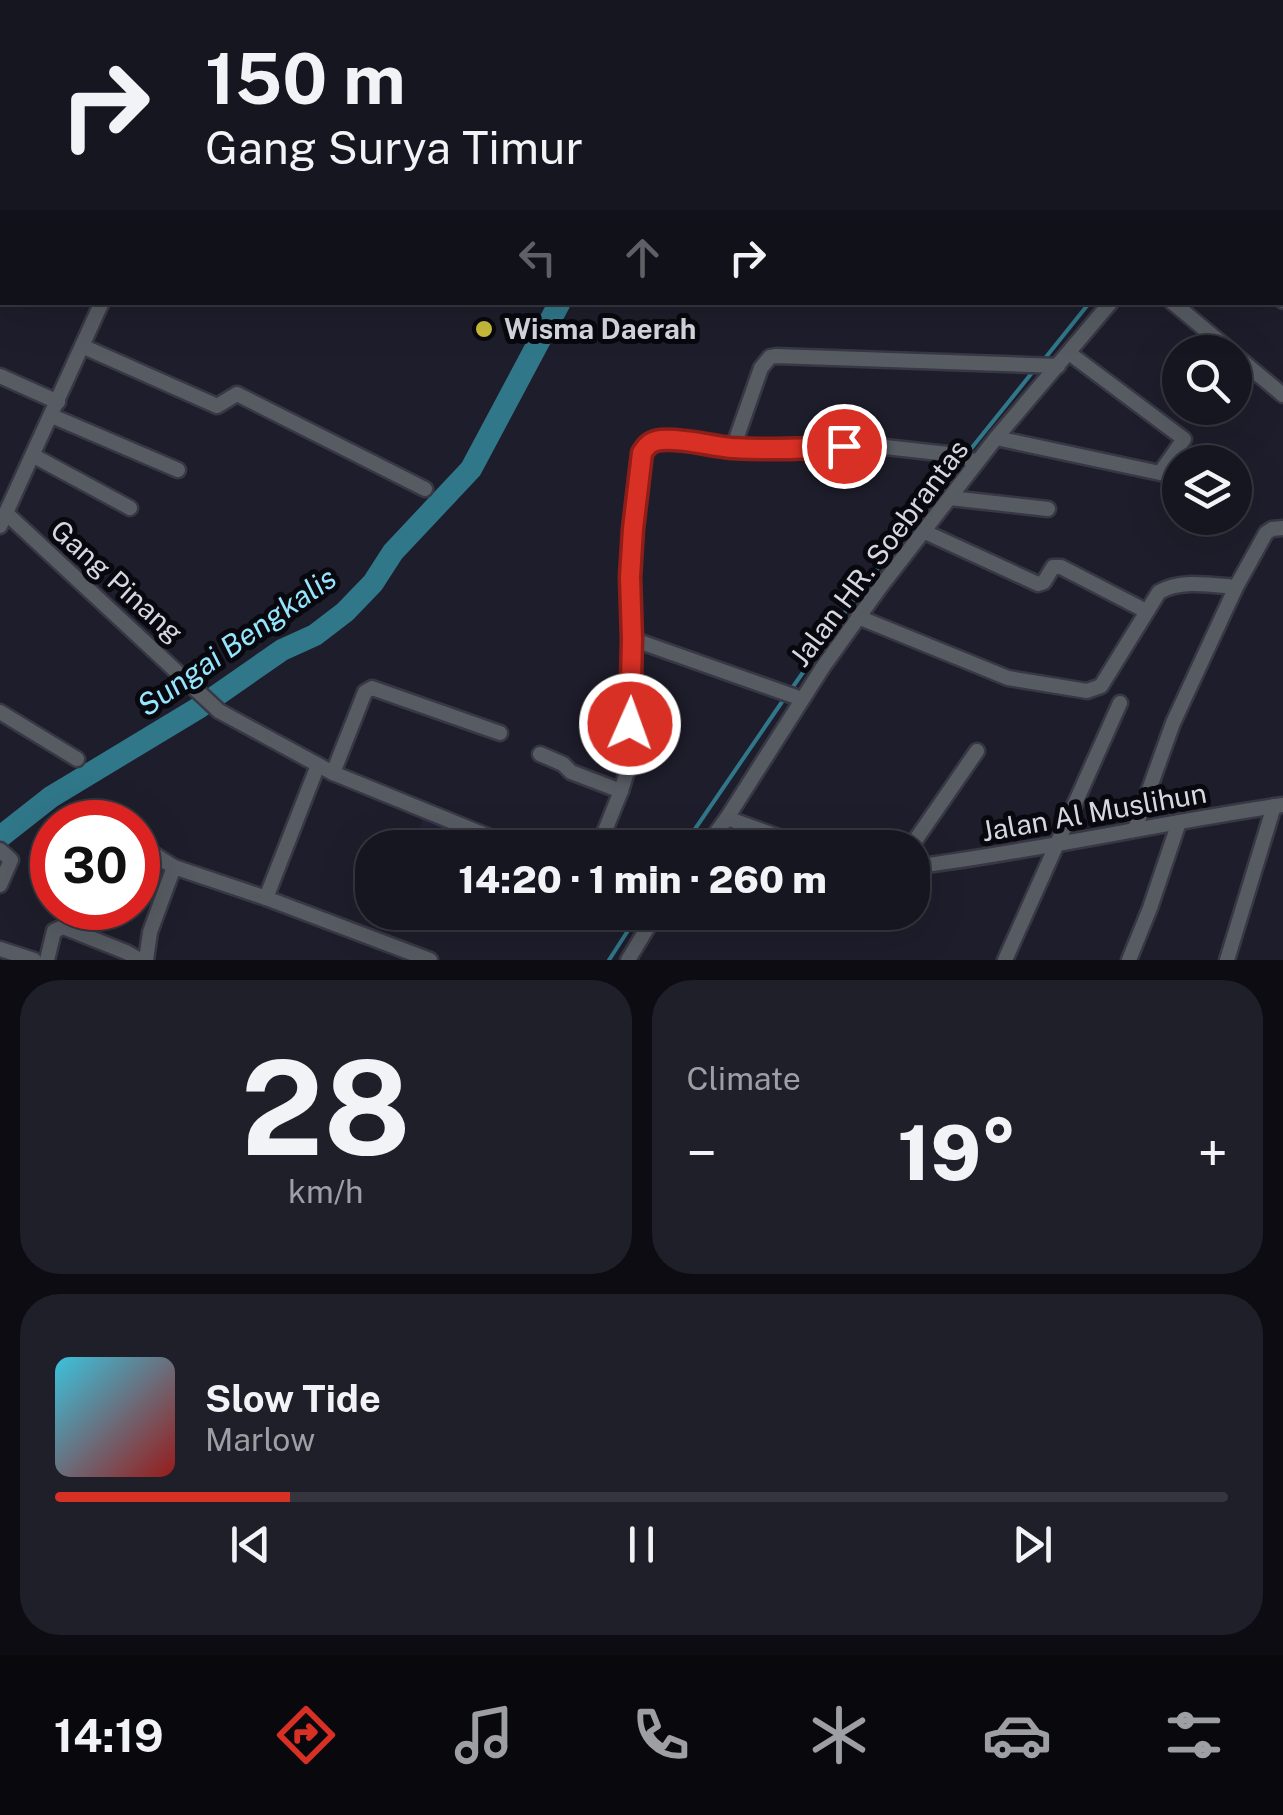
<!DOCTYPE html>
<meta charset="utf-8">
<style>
:root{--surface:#161620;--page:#1f1f29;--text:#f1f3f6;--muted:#9e9fa5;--line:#35353e;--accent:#d93025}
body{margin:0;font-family:"Public Sans",sans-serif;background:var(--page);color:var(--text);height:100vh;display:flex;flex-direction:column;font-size:38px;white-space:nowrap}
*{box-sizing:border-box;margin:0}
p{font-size:32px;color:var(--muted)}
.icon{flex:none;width:55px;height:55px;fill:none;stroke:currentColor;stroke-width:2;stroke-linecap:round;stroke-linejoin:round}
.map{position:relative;height:960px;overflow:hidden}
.details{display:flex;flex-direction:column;gap:20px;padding:20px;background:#0c0c12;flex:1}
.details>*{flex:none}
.top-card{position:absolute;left:0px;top:0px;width:1285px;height:305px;box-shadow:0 10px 40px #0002,0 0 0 2px var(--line);background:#161620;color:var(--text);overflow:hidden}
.fabs{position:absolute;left:1162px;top:335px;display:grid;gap:20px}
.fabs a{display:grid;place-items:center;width:90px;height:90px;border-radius:50%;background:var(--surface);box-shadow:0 10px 40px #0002,0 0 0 2px var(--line);font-size:50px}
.speed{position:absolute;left:30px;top:800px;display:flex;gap:20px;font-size:50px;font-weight:700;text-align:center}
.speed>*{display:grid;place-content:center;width:130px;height:130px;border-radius:50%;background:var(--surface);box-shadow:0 10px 40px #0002,0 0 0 2px var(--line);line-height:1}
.speed .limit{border:15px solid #d22;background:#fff;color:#111}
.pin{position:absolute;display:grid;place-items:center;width:85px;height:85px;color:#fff;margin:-42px;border:5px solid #fff;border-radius:50%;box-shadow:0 2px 10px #0007}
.me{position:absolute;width:110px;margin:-55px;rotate:2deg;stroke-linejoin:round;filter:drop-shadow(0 0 8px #0008)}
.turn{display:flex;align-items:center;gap:35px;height:210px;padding:0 40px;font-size:45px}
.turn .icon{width:130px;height:130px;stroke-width:2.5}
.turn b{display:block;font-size:70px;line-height:85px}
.lanes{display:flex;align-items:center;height:95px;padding:0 40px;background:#0003;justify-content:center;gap:50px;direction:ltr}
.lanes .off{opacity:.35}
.big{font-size:75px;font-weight:800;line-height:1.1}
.details .card{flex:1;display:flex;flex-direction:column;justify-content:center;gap:15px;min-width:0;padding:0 35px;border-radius:40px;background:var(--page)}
.details .dial{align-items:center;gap:0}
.dial b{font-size:130px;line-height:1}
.song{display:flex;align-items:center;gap:30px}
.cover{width:120px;height:120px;border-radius:15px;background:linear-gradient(135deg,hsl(190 70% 55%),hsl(0 70% 35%))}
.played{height:10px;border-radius:5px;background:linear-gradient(90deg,var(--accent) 20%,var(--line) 20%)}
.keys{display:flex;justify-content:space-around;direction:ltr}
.heat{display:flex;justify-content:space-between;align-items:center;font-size:55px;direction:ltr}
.details .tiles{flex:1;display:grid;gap:20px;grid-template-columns:1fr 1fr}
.card:last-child{grid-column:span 2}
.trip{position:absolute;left:355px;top:830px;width:575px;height:100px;border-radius:40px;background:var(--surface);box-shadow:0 10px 40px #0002,0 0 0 2px var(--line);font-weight:800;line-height:100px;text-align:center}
.menu{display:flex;height:160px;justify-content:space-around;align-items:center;background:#09090d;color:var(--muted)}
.menu .icon{width:70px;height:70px}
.menu .current{color:var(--accent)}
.menu b{font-size:45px;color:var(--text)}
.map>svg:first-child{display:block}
.built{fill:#232136}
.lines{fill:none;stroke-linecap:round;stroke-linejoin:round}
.stream{stroke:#30778a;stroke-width:4}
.river{stroke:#30778a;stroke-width:22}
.service-casing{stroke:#383744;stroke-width:12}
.minor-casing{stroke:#383744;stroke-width:19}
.tertiary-casing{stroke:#383744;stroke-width:22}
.service{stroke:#575c63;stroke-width:8}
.minor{stroke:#575c63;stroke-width:14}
.tertiary{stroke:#575c63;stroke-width:18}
.route-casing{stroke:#8d1f18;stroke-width:25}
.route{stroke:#d93025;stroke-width:18}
.poi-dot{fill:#c8bb3b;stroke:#08080e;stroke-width:4}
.labels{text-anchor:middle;stroke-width:10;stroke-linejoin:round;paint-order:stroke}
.poi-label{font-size:28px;font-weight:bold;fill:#d7d7e1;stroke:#08080e;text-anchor:start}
.street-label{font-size:28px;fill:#d7d7e1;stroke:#08080e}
.water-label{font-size:30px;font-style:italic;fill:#95e5fd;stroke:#08080e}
</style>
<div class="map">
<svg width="1283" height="960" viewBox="0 0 1283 960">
<rect width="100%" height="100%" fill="#1e1d2b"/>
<polygon class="built" points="423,818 491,847 412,847"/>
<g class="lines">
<g class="stream">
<polyline points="1282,43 1283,42"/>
<polyline points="1042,362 1090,302"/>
<polyline points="966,455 1035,369"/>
<polyline points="790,691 857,595 960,462"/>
<polyline points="682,848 784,699"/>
<polyline points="609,960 640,912"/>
</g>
<g class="river">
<polyline points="692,2 693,0"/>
<polyline points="0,837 51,797 200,707 282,650 315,635 345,612 373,583 393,552 471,469 560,302"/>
</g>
<g class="service-casing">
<g id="service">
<polyline points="457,2 458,0"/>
<polyline points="570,2 572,0"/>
</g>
</g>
<g class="minor-casing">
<g id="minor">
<polyline points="975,0 975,2"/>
<polyline points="247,2 248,0"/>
<polyline points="1282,80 1283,79"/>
<polyline points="0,244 2,245"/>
<polyline points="1282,300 1283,301"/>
<polyline points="1172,302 1232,352"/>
<polyline points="82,346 217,406 237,394 425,489"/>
<polyline points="1235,355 1283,395"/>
<polyline points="0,376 58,402"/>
<polyline points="52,416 178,470"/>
<polyline points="996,438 1160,473 1184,439 1069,353"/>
<polyline points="733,448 761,368 770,357 776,356 1058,366"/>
<polyline points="34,456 130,508"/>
<polyline points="950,498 1048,509"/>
<polyline points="7,514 219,711 333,773 517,848"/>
<polyline points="0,526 102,302"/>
<polyline points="925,532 1038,584 1044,582 1053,567 1061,567 1146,611"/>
<path d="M858,617L1008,678L1087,691L1101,686L1159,592C1180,579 1213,585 1236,587"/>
<polyline points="632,639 802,699"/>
<polyline points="0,712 77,759"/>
<polyline points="540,754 563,764 571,772 621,791"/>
<polyline points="333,773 365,692 372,688 500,733"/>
<polyline points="727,818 809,848"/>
<polyline points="1135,829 1173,723 1236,587 1266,533 1272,529 1283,528"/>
<polyline points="138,844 174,867 266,898 430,960"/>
<polyline points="598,848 621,791 627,772 632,639 631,577 633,529 642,453 652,442 667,440 733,448 876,446 957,455 977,462"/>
<polyline points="705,848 727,818 823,667 881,586 996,438 1111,302"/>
<polyline points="910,848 977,751"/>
<polyline points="0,850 11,860 0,885"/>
<path d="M912,867C1037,851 1159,823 1283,805"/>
<polyline points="266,898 318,765"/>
<polyline points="0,949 34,960"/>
<polyline points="47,960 54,931 63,927 126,952 140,960"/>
<polyline points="146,960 150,932 174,867"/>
<polyline points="628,960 657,912"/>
<polyline points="1005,960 1120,703"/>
<polyline points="1129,960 1150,908 1179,822"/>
<polyline points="1227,960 1274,806"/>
</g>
</g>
<g class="tertiary-casing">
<g id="tertiary">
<polyline points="705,0 713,2"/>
<polyline points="1282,7 1283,7"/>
</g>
</g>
<use href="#service" class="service"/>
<use href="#minor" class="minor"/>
<use href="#tertiary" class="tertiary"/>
</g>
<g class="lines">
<g class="route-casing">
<path id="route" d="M630,724L632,639L630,577L633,529L642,453C647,445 651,441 661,440C684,438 709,446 732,448C769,450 807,449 844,446"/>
</g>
<use href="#route" class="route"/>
</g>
<circle class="poi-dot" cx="484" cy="329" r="10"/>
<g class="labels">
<g class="poi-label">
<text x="504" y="339">Wisma Daerah</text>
</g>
<g class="street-label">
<text transform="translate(879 553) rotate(-53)" y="10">Jalan HR. Soebrantas</text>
<text transform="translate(117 581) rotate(42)" y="10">Gang Pinang</text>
<text transform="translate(1094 812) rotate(-10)" y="10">Jalan Al Muslihun</text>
</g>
<g class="water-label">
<text transform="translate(237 642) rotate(-35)" y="10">Sungai Bengkalis</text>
</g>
</g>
</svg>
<div class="fabs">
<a><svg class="icon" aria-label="search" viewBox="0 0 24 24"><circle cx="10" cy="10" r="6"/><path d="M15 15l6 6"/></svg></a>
<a><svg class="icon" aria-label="layers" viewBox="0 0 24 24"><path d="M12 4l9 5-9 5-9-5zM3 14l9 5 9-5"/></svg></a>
</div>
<div class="speed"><div class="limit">30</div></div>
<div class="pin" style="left:844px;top:446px;background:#d93025"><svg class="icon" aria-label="arrive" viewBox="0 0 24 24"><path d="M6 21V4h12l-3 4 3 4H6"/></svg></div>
<svg class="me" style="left:630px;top:724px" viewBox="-20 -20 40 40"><circle r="17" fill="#d93025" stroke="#fff" stroke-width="3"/><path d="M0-11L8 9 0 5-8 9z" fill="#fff"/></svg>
<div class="trip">14:20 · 1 min · 260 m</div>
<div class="top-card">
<div class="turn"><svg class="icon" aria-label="right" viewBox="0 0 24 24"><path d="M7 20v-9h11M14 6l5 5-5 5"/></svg><div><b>150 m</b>Gang Surya Timur</div></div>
<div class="lanes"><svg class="icon off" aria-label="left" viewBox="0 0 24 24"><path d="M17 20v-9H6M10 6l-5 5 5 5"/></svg><svg class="icon off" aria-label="ahead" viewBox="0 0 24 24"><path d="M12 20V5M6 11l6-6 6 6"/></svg><svg class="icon" aria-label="right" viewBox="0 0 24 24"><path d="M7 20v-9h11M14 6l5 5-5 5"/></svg></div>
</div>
</div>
<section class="details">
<div class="tiles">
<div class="card dial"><b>28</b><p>km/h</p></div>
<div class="card"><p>Climate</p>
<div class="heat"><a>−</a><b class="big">19°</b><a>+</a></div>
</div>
<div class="card">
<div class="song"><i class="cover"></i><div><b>Slow Tide</b><p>Marlow</p></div></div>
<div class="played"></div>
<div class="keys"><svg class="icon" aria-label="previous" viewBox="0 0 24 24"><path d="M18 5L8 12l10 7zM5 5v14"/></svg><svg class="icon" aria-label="pause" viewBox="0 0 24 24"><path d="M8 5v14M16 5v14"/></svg><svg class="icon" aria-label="next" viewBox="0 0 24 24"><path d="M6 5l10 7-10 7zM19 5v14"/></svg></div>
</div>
</div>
</section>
<nav class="menu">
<b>14:19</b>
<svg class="icon current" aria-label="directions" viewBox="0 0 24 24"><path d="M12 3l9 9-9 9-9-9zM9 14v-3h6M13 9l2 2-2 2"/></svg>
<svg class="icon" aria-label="music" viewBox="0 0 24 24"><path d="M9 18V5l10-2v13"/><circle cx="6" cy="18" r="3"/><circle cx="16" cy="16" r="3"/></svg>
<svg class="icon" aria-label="phone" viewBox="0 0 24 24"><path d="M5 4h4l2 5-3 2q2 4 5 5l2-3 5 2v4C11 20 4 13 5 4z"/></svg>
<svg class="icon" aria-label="climate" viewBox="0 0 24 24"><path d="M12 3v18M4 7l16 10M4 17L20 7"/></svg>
<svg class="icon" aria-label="car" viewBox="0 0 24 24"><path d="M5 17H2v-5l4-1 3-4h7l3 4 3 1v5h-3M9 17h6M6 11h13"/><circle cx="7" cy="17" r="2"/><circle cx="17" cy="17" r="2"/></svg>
<svg class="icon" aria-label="filters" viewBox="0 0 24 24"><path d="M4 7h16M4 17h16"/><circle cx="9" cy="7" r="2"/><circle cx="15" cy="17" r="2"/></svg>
</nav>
